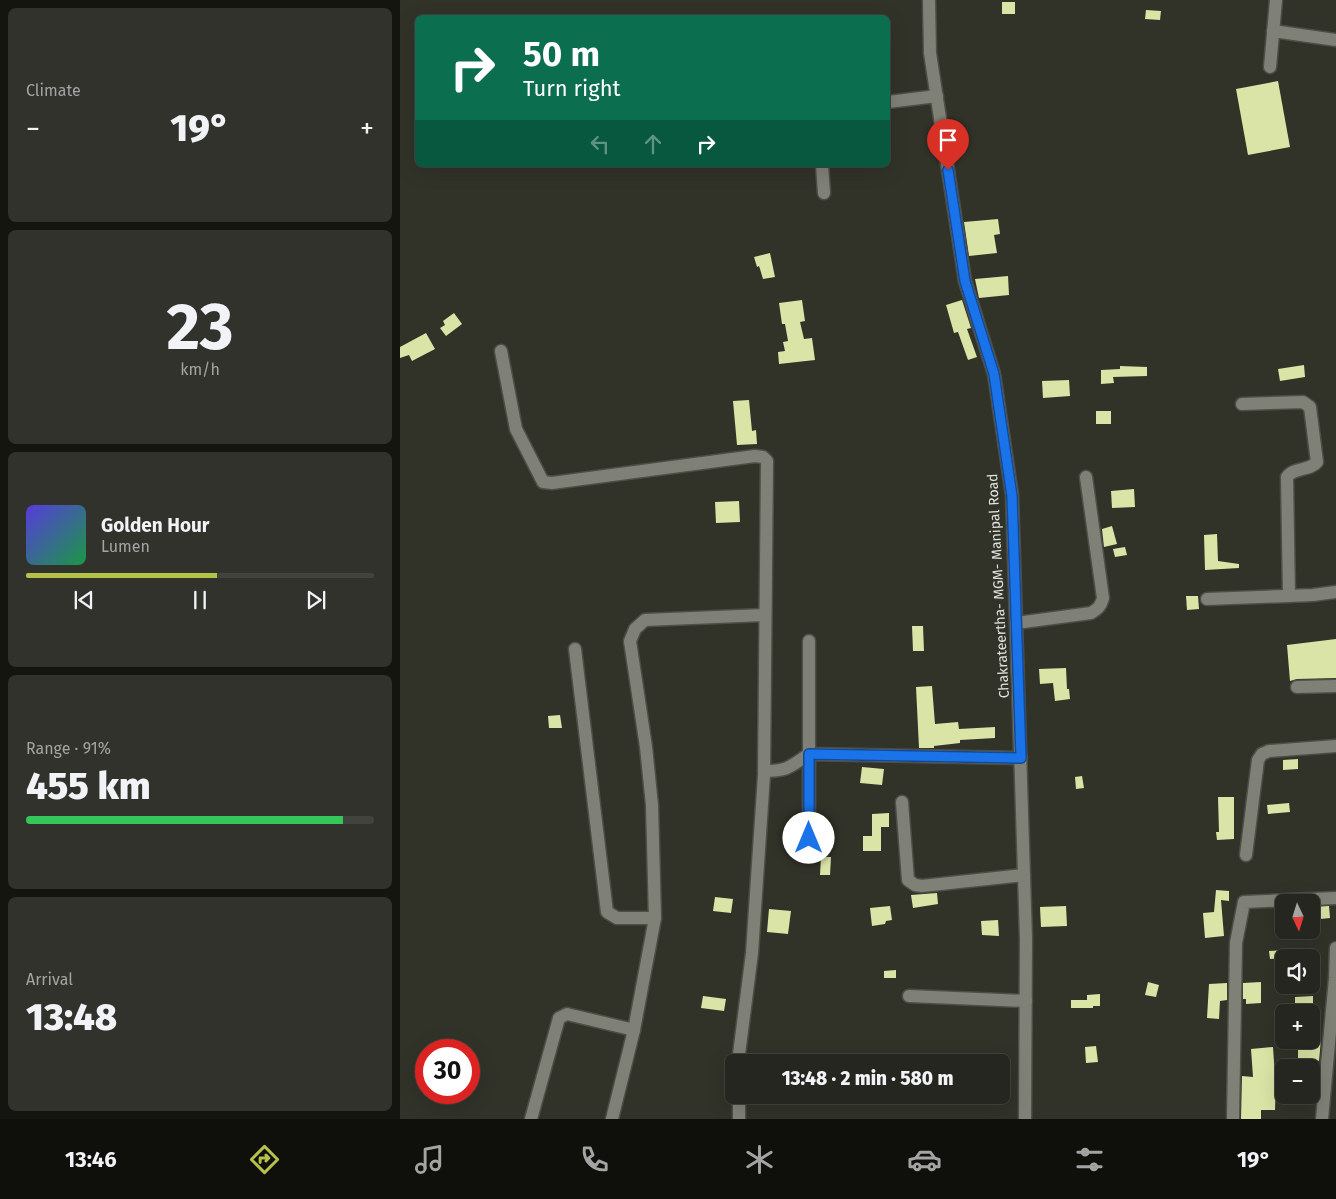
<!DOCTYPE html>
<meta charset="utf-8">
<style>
:root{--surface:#25261f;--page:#31322c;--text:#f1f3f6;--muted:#a3a5a4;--line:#42433d;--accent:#b4c24a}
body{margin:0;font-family:"Fira Sans",sans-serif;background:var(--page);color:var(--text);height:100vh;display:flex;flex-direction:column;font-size:19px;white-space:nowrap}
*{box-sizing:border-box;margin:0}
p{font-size:16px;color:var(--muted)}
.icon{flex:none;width:28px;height:28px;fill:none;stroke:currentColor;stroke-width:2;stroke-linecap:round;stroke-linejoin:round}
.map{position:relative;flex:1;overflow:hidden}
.details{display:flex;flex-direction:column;gap:8px;padding:8px;background:#141511;width:400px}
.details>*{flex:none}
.banner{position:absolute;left:15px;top:15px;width:475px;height:152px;border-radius:8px;box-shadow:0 5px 20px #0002,0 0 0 1px var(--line);background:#0b6e4f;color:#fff;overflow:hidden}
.needle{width:32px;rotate:176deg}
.controls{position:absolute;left:875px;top:894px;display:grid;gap:10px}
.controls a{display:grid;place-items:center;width:45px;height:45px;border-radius:8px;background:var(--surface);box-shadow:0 5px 20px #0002,0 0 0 1px var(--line);font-size:25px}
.speed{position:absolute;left:15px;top:1039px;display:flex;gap:10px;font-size:25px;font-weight:700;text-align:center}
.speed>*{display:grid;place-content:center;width:65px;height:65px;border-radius:50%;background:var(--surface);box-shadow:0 5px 20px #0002,0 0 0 1px var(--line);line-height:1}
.speed .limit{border:8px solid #d22;background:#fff;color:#111}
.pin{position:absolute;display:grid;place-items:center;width:42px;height:42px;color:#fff;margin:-51px -21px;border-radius:50% 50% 50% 0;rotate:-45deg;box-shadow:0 0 5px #0007}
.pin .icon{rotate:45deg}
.me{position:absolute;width:55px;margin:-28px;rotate:0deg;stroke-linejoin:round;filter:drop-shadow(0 0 4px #0008)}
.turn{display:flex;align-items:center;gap:18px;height:105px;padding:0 25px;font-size:22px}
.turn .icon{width:65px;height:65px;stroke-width:2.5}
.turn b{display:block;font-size:35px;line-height:42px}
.lanes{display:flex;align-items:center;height:48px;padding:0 25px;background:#0003;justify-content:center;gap:25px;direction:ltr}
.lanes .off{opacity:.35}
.big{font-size:38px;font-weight:800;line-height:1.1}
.details .widget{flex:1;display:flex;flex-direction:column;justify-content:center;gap:8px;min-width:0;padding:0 18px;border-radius:8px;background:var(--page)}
.details .dial{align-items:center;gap:0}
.dial b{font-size:65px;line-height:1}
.song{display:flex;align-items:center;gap:15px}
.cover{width:60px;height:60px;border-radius:8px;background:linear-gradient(135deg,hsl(250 70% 55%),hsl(140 70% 35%))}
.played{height:5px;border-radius:2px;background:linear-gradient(90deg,var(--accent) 55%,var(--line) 55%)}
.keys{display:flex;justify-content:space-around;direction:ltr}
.heat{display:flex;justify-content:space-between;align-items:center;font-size:28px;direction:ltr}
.charge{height:8px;border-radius:4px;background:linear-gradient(90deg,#34c759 91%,var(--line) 0)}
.trip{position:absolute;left:325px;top:1054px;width:285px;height:50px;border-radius:8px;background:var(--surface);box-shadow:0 5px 20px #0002,0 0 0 1px var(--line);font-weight:800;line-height:50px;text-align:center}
.dock{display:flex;height:80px;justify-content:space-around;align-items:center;background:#0f0f0c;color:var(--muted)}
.dock .icon{width:35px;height:35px}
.dock .selected{color:var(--accent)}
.dock b{font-size:22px;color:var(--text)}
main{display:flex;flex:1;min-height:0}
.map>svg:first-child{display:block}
.building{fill:#dae4a6}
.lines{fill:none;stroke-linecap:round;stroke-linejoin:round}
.minor-casing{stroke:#4d4e47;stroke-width:15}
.minor{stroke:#7f8076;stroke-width:12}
.route-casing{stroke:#114b97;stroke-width:12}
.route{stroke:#1a73e8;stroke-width:9}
.labels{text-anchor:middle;stroke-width:5;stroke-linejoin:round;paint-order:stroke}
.street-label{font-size:14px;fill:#e2e3dd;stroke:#313329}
</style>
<main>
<section class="details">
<div class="widget"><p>Climate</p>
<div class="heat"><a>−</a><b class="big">19°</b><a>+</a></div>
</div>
<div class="widget dial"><b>23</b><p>km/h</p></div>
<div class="widget">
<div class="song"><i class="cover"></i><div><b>Golden Hour</b><p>Lumen</p></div></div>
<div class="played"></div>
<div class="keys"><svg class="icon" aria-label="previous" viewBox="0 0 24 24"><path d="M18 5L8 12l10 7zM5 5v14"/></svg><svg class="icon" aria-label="pause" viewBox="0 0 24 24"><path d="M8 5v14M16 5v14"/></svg><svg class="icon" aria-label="next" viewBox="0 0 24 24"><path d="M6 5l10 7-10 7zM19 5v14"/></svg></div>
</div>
<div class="widget"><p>Range · 91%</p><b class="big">455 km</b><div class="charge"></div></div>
<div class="widget"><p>Arrival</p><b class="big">13:48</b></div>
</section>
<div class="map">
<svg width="936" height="1119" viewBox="0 0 936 1119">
<rect width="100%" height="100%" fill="#313329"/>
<g class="building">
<rect x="602" y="2" width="13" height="12"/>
<polygon points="746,10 761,11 760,20 745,19"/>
<polygon points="878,81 890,147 848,155 836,89"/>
<polygon points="598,219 600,234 594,235 597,253 569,256 564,222"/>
<polygon points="370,253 375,277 363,279 360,269 359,266 357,267 354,257"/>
<polygon points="608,276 609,295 579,298 575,279"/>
<polygon points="402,300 405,321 400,322 404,339 412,338 415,360 379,364 378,352 385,351 383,342 388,341 385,324 382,324 379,303"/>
<polygon points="562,300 571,328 567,329 577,357 568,360 558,332 554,333 546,305"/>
<polygon points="54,313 62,324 46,336 40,328 45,325 43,321"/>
<polygon points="26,333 35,349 12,361 9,355 0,358 0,347"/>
<polygon points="904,365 905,377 880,381 878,369"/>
<polygon points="720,366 747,367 747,376 713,377 714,383 701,384 701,370 720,369"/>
<polygon points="669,380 670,396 643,398 642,381"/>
<polygon points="349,400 352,431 356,430 357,444 337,445 333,401"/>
<rect x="696" y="411" width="15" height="13"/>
<polygon points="734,489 735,507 712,508 711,491"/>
<polygon points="339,501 340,522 316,523 315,502"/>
<polygon points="712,526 717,544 704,547 702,529"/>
<polygon points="817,534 818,561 839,564 839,568 805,570 804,535"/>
<polygon points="725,547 727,555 715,557 713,549"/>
<polygon points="786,596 798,596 799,609 787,610"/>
<polygon points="512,626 523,626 524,651 513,651"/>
<polygon points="936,639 936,678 897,679 890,681 887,645"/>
<polygon points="666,668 667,689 669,689 670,699 655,701 653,683 640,684 639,669"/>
<polygon points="532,686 535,724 558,722 559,729 595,727 595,738 560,740 560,743 534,746 534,748 519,748 516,687"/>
<polygon points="160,715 162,728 149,728 148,716"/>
<polygon points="898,759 898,769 883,770 883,760"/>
<polygon points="462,767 484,769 482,785 460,783"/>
<polygon points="682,776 684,788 676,789 675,777"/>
<polygon points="818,797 834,797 834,839 817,840 816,832 819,832"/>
<polygon points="889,803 890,812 868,814 867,805"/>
<polygon points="489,813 489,827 481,827 481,851 463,851 463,836 472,836 472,814"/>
<polygon points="421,857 431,857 430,875 420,875"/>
<polygon points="816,890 829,891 829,901 821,900 824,936 805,938 803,913 814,912"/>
<polygon points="537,893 538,904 513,908 511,895"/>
<polygon points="315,897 333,899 331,913 313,911"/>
<polygon points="490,906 492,920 486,921 485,924 472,926 470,908"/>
<polygon points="666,906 667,926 641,927 640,907"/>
<polygon points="929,906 930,918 911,920 911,907"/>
<polygon points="369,909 391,911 388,934 367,932"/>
<polygon points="598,920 599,936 582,935 581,921"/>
<polygon points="884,950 884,958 870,959 869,951"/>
<polygon points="496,970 496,978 484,978 484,971"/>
<polygon points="748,982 759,985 756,997 745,995"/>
<polygon points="861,982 861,1003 846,1004 846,999 843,999 843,983"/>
<polygon points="827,983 827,1000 820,1001 819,1019 807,1018 809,984"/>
<polygon points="700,994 700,1006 693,1006 693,1008 671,1008 671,1000 687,1000 687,995"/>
<polygon points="303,996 326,999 324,1011 301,1008"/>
<polygon points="913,996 913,1005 908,1005 908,1010 895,1011 895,997"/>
<polygon points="921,1039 919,1061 898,1060 898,1040"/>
<polygon points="696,1046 698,1062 686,1063 685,1047"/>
<polygon points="873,1047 875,1077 876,1077 875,1110 861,1110 861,1119 841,1119 842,1076 853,1077 851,1049"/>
</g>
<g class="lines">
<g class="minor-casing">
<g id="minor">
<polyline points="529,0 530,53 565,281 594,374 612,495 626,939 625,1119"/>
<polyline points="873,31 936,40"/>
<polyline points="870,67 876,0"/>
<polyline points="488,102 537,96"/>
<polyline points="422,165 424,193"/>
<polyline points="101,351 116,429 143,482 152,483 355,456 363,457 367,461 364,775 352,953 338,1062"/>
<path d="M842,404L903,402L910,407L917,462C910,471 894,467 887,477L889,596"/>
<polyline points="807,599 913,595 936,592"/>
<path d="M616,623L691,613C698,609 701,606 703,598L686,477"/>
<polyline points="409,641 409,855"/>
<polyline points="175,649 207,912 217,918 255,918"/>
<polyline points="897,687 936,686"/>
<path d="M364,771C388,771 390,767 409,754L621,758"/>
<polyline points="502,802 508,880 515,885 522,886 624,875"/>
<polyline points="846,855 858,760 862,754 869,751 936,746"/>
<polyline points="509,996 626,1001"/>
<polyline points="339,1095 339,1119"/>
<polyline points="131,1119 159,1018 167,1014 234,1030"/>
<polyline points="212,1119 234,1030 255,918 252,805 246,747 230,641 235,629 245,620 364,615"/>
<polyline points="833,1119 836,943 844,902 936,898"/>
<polyline points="922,1119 935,978 936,948"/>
</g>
</g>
<use href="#minor" class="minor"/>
</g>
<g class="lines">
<g class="route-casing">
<polyline id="route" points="409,838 409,754 621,758 612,496 594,374 565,281 548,170"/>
</g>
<use href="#route" class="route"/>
</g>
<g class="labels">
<g class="street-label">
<text transform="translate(598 586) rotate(-93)" y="5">Chakrateertha- MGM- Manipal Road</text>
</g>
</g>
</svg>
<div class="controls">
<a><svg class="needle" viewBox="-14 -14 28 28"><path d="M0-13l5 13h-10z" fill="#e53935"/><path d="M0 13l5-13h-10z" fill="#a3a5a4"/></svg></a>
<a><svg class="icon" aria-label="sound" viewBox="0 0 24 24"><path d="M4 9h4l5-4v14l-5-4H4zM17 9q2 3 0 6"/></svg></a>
<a>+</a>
<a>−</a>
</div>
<div class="speed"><div class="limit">30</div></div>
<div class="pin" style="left:548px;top:170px;background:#d93025"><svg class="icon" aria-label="arrive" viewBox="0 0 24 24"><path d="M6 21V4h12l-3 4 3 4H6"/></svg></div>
<svg class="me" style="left:409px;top:838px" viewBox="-20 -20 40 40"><circle r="19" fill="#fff"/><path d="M0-13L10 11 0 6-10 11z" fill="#1a73e8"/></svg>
<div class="trip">13:48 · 2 min · 580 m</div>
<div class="banner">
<div class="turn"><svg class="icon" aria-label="right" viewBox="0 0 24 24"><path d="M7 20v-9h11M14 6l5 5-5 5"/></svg><div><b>50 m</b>Turn right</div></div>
<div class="lanes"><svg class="icon off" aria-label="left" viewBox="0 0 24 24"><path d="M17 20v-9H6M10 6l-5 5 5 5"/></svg><svg class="icon off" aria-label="ahead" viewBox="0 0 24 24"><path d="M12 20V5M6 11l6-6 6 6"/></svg><svg class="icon" aria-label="right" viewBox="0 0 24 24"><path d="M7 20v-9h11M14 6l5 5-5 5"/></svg></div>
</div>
</div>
</main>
<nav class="dock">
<b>13:46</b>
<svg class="icon selected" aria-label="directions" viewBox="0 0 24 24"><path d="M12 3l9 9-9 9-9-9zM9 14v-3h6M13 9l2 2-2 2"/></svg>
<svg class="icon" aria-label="music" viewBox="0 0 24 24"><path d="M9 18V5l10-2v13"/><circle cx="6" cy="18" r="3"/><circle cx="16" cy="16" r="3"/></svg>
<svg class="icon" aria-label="phone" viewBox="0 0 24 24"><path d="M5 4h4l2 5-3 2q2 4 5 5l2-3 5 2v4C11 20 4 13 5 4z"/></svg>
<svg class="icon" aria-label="climate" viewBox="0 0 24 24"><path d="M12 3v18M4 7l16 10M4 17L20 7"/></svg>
<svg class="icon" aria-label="car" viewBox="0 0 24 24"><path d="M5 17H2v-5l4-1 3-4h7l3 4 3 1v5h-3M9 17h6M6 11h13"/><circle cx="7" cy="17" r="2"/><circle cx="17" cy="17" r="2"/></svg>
<svg class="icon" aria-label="filters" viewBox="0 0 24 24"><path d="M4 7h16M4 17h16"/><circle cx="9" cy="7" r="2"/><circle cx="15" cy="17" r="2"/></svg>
<b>19°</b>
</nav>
